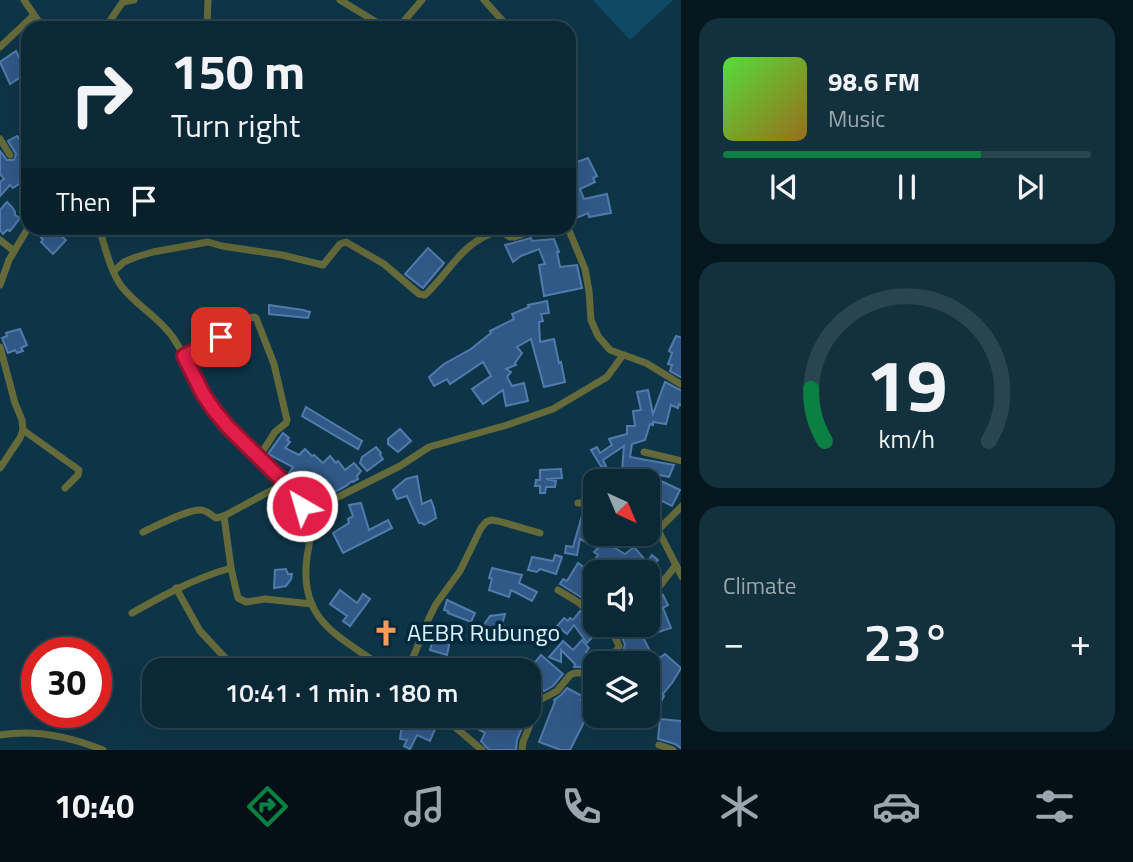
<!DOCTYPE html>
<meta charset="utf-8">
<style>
:root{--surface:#0a2835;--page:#13303d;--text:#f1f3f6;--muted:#99a6ad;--line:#2a4450;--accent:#0b8043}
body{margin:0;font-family:"Titillium Web",sans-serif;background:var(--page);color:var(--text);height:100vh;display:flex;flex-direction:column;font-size:26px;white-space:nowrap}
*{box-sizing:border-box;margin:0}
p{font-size:23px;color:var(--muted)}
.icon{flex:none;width:38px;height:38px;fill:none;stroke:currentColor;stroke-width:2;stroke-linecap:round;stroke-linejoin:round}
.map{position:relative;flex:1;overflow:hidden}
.details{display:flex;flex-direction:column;gap:18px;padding:18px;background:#06161d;width:452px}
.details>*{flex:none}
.banner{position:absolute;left:21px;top:21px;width:555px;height:214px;border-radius:21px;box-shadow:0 7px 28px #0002,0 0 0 2px var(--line);background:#0a2835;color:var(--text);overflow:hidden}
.needle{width:46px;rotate:136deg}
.fabs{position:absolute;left:583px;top:469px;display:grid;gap:14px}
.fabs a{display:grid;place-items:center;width:77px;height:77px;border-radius:14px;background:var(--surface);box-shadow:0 7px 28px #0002,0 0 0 2px var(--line);font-size:35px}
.speed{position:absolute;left:21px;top:637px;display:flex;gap:14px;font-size:35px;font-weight:700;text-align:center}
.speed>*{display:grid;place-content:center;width:91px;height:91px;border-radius:50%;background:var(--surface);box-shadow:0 7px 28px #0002,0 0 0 2px var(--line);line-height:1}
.speed .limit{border:10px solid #d22;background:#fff;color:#111}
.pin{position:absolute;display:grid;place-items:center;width:60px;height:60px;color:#fff;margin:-30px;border-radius:14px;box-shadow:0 4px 10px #0006}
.me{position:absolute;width:77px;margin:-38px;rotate:322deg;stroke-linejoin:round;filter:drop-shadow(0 0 5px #0008)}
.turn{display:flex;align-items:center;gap:24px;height:147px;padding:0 35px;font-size:32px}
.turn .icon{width:91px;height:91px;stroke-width:2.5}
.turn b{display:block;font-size:49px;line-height:60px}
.then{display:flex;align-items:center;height:66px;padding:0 35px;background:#0003;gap:14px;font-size:26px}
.big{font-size:52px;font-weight:600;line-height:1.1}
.details .tile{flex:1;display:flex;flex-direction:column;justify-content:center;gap:10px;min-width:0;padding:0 24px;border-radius:21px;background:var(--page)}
.details .dial{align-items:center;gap:0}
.dial svg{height:182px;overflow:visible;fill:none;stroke:var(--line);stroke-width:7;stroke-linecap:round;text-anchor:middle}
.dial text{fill:var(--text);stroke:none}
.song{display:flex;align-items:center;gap:21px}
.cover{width:84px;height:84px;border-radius:10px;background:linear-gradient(135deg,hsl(110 70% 55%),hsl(40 70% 35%))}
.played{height:7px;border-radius:4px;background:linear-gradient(90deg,var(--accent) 70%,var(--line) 70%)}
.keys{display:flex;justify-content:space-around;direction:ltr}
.heat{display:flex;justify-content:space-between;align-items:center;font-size:38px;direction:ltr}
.trip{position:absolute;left:142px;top:658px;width:399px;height:70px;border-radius:21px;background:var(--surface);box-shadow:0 7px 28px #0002,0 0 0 2px var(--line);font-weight:600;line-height:70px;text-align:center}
.tabs{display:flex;height:112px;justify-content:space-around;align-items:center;background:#041015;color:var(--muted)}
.tabs .icon{width:49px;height:49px}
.tabs .on{color:var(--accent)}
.tabs b{font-size:32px;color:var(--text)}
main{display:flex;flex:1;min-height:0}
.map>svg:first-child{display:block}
.green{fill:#0f4a65}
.building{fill:#315988;stroke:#517bac;stroke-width:2}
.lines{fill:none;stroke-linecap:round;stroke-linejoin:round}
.minor{stroke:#656a3b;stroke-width:7}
.route-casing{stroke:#92132f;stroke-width:18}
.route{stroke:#e11d48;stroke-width:12}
.labels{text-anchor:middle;stroke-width:7;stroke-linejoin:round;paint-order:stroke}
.poi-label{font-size:24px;fill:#dbf0fc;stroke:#022a3d;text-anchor:start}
</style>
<main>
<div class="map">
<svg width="682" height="750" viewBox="0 0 682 750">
<rect width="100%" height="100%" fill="#0e3547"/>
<polygon class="green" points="593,0 673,0 630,40"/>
<g class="building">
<polygon points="16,51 27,73 10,84 0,62"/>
<polygon points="17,136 22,142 28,140 28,178 13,188 10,185 0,196 0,182 4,179 0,174 0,151 7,160 14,160 16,154 8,141"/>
<polygon points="588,158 597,176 593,178 595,182 580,189 584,199 607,194 611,213 589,217 588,213 569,221 569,170 576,166 574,163"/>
<polygon points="7,202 12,207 15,212 15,215 20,218 10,231 7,230 3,234 0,230 0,210"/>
<polygon points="50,228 52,228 66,240 53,254 41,242 43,240 41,238"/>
<polygon points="531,238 532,241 554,239 559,252 557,252 560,267 577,265 582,288 544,296 539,265 545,264 539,249 521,256 513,262 505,245"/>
<polygon points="428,248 444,263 423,288 405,274"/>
<polygon points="547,301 549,313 541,314 543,321 539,322 540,342 554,339 559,363 561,362 565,382 544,387 531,339 517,347 522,353 515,363 516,365 506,369 511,372 507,377 512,386 524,383 528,401 506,406 503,390 483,404 472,389 491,376 483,362 450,384 447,379 434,386 429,377 444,364 471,349 491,333 490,331 514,319 512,314 529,307 528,305"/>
<polygon points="269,305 303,310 310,312 308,318 269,314"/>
<polygon points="20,329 27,345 21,348 23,351 17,353 15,350 8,353 2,338 7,336 6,333"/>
<polygon points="676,336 682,338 682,378 670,371 672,365 668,364 672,353 669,351"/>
<polygon points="665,382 682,391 682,406 679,404 678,408 671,405 666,424 653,422 653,425 650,424 645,440 632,444 630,457 674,465 669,477 636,470 636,472 622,471 624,446 603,460 606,466 602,468 591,450 597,447 600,453 612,445 609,439 627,434 627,426 635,426 633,411 641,410 637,392 648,390 653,414"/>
<polygon points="306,407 362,441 358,449 302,416"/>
<polygon points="400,429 411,441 398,452 388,444 388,439"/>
<polygon points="283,433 289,438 287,440 290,442 285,448 299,455 305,449 312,456 314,455 323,463 330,456 336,463 338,461 345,470 354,463 361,471 357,476 358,479 353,482 352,481 346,486 317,502 314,498 310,502 305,496 309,491 287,476 293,467 268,454"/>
<polygon points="376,447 381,453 380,455 383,459 367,471 360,463 362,457"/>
<polygon points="561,469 562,478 546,479 556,481 555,487 546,487 545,493 540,493 540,486 535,486 536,480 540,480 540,470"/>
<polygon points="417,476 422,504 431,500 434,508 436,518 424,525 422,523 419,523 407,496 397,499 393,490 406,479"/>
<polygon points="661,481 680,490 672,506 658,499 659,497 655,495"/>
<polygon points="361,503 369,530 388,520 392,528 343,553 333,533 349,523 348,519 353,516 349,505"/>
<polygon points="583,512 595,512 595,534 621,534 610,545 625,554 634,547 647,562 652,555 658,560 651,567 656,573 653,576 656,581 648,588 648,572 595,572 595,577 592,582 595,584 595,608 581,597 560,584 563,579 567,581 578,563 588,570 598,555 594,552 598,548 580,539 577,555 565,553 566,546 573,547"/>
<polygon points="555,555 562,557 556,574 540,569 537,572 528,570 532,557 553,561"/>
<polygon points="492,568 522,575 519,583 537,592 532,601 511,590 509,597 489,590 492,579 489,578"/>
<polygon points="286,569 288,574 292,574 291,579 286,586 274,588 275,570"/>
<polygon points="340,590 357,603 363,594 370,599 350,626 343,621 347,616 330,604"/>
<polygon points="663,595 668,605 663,608 671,628 643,637 653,657 640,663 637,658 627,663 623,651 625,644 620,634 634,625 648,625 648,607 652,605"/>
<polygon points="447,600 475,613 471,622 448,613 448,611 444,610"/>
<polygon points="580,611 595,622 595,625 599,630 587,643 574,625 567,634 557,626 564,618 568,621 570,618 573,620"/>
<polygon points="505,614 502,625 520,634 517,640 499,631 498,635 481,629 490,616"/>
<polygon points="432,630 451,636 447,655 430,650 433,640 430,639"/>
<polygon points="582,640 589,648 586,652 593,659 592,662 582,667 574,667 575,664 561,650 561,662 549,657 563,641 573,650"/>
<polygon points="665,654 681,668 672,683 662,695 664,696 655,713 648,709 648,677 656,668 652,663"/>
<polygon points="541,655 563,674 553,686 544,691 532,680 537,673 534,670 536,668 533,665"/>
<polygon points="567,688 584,697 581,700 591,709 595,705 595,717 590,722 586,718 570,750 561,750 539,742 555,701 554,700 561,695"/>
<polygon points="491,716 511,716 516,726 515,728 522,728 517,740 516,750 489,750 481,741 485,733 476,728 484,721 489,723"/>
<polygon points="660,719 682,721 682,749 675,744 658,739"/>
<polygon points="420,720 428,723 427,726 435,729 430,741 417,735 410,749 404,746 407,740 400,739 402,724 417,728"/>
</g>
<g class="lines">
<g class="minor">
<polyline points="24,0 43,28"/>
<polyline points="340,0 386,28"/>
<polyline points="484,0 509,28"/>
<polyline points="123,2 134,0"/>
<polyline points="105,28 124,0"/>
<polyline points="207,28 208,0"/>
<polyline points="398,28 422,0"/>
<polyline points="0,47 33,16"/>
<polyline points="0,139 10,155"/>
<path d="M99,228C105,246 110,271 122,287C137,306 161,319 174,339C184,354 191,371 199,386C206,400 216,413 226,425C252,454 287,476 305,511C313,528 310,540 307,557C298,624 343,637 386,670"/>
<polyline points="568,228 585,269 589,291 591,320 598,336 610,350 646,363 682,385"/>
<polyline points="0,240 14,251"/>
<path d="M114,271L124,262L136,257L153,252L208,242L222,246L282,255L323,265L340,244L346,242L384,264L419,294L425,295C449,273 464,238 501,231L510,237H515L541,228"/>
<polyline points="0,285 9,260 28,228"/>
<polyline points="0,347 15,403 22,420 23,430 20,438 0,468"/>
<polyline points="184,356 221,337 250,318 254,317 256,318 274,364 287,420 286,423 275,432 259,457"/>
<polyline points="23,430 79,470 78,475 65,488"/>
<polyline points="644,452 682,461"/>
<polyline points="578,503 595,504"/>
<polyline points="307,515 338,497 400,466 429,447 507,425 553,409 607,377 623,355"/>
<polyline points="224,516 231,568 238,598 246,602 265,599 312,604"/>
<polyline points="648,521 658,530 682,577"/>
<polyline points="658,530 682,506"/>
<path d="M143,532C156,526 188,509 201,510C206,510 211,515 216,518L224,516L285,483"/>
<polyline points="176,588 200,631 230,663"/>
<polyline points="558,590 578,602 595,616"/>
<polyline points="648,601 676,565"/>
<path d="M132,613C164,595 195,578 231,568"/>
<polyline points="604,625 611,628 623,625"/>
<polyline points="598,663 617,650 619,646 611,628"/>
<polyline points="408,670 429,618 436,604 460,571 481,528 486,522 491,520 498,521 540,533"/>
<polyline points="442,716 482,750"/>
<path d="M0,735C35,729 71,737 103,750"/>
<polyline points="659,745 673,750"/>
<polyline points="522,750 523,742 540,700 557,691 570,675 575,673 584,673 595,667"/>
</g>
</g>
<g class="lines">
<g class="route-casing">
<polyline id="route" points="221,337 184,356 203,394 214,410 228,427 285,483 302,506"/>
</g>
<use href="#route" class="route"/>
</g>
<defs>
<g id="church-bare" transform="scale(2.1)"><path d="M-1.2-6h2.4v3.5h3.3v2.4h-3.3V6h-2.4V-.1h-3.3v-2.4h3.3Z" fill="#fe9c57" stroke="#022a3d" stroke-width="2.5" paint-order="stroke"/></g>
</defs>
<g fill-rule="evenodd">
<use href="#church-bare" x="386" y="633"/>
</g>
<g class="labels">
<g class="poi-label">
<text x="407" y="641">AEBR Rubungo</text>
</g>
</g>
</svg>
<div class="fabs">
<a><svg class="needle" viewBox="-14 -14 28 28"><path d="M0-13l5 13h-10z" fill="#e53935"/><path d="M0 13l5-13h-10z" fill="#99a6ad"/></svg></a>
<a><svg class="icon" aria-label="sound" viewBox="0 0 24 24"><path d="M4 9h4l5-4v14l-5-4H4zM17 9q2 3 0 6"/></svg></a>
<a><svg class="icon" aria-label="layers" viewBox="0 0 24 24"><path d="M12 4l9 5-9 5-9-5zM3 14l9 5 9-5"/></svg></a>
</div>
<div class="speed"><div class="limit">30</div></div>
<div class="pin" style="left:221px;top:337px;background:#d93025"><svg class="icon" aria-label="arrive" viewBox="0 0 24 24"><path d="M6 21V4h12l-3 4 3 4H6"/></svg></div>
<svg class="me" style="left:302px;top:506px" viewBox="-20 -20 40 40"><circle r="17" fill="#e11d48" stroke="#fff" stroke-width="3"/><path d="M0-11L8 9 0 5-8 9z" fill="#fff"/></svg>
<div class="trip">10:41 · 1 min · 180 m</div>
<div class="banner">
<div class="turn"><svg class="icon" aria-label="right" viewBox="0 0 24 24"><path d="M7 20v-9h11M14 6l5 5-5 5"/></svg><div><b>150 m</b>Turn right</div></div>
<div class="then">Then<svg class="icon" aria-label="arrive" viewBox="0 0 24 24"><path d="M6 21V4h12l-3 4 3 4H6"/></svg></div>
</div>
</div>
<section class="details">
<div class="tile">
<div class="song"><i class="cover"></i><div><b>98.6 FM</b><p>Music</p></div></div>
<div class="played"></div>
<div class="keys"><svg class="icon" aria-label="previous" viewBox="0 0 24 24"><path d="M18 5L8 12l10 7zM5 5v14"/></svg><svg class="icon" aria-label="pause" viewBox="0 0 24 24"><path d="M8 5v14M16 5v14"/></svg><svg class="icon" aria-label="next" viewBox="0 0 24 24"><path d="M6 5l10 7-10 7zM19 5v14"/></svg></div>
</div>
<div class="tile dial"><svg viewBox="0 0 100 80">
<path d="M14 69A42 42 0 1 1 86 69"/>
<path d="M14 69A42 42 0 0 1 8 46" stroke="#0b8043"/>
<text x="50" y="56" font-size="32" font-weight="700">19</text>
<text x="50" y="72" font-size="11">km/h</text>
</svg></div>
<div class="tile"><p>Climate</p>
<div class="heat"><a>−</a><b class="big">23°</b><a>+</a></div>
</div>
</section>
</main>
<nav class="tabs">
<b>10:40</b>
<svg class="icon on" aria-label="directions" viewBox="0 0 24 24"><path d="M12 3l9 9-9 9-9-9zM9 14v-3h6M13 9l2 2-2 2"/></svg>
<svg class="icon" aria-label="music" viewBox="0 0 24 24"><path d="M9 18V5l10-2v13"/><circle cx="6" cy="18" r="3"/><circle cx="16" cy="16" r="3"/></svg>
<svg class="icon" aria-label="phone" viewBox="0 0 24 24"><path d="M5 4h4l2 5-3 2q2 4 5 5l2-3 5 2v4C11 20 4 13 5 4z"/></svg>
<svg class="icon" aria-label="climate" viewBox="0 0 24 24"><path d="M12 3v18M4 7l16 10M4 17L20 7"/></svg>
<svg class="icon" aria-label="car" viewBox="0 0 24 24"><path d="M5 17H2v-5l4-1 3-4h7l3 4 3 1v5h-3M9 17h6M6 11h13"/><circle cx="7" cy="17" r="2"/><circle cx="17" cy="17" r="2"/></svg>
<svg class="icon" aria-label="filters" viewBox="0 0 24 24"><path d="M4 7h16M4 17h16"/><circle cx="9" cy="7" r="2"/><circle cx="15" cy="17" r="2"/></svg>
</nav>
